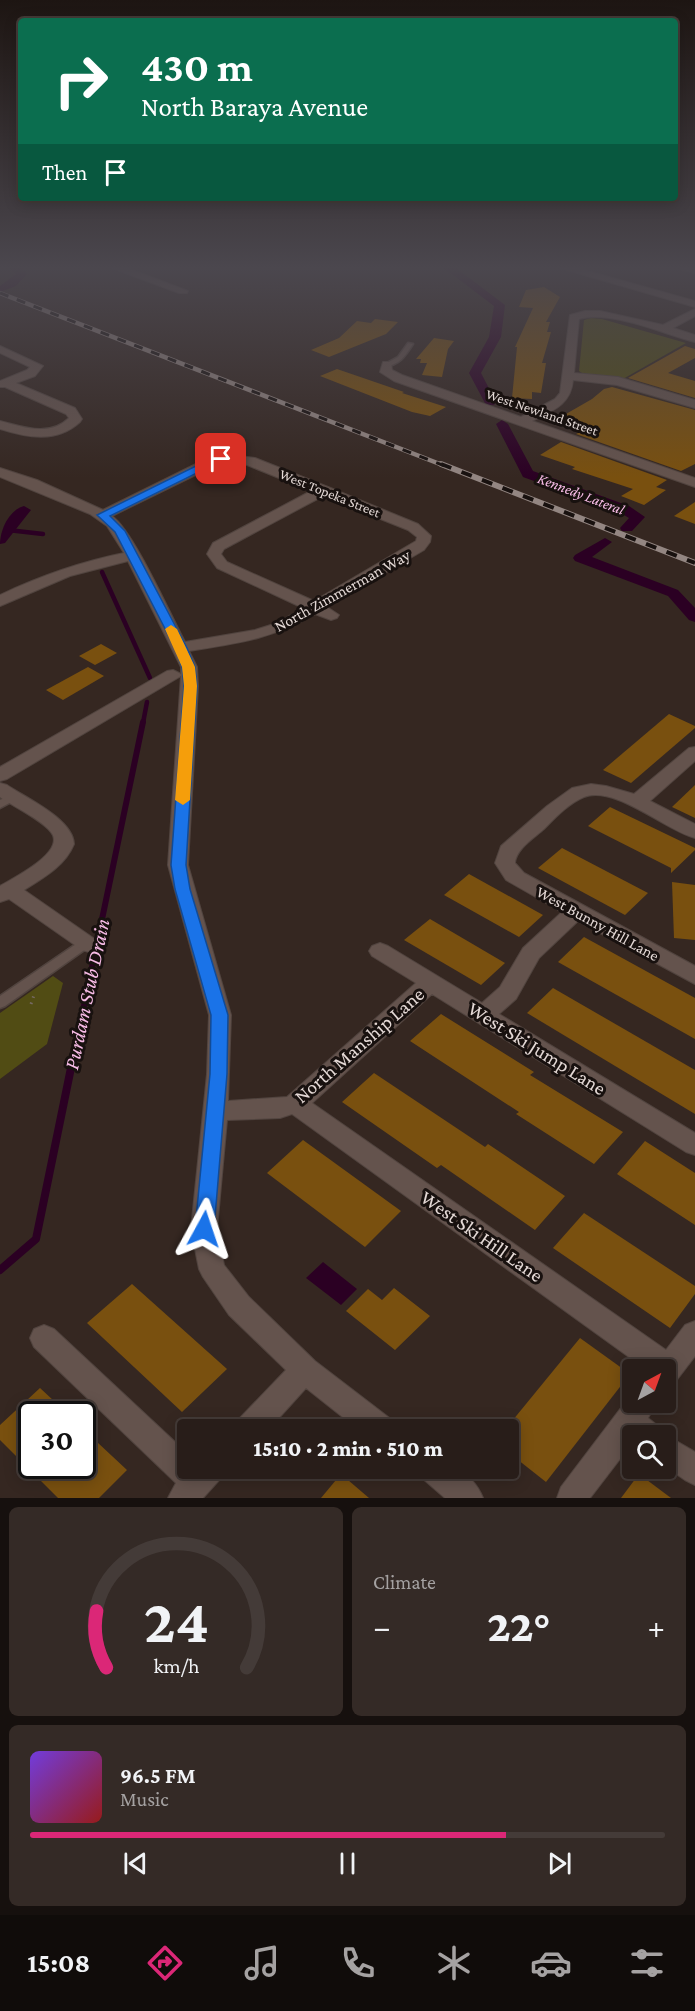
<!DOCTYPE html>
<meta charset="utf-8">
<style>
:root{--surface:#281d19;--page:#342a26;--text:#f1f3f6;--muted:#a5a2a2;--line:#443b38;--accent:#db2777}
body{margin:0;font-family:"Crimson Pro",serif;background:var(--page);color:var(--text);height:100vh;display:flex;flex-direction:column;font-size:22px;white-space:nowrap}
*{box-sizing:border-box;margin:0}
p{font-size:20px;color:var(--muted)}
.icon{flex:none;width:33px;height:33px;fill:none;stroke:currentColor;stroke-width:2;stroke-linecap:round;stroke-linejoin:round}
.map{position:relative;height:1498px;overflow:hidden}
.panel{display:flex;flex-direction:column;gap:9px;padding:9px;background:#16100e;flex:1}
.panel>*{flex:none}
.guide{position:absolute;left:18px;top:18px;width:660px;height:183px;border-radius:6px;box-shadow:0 3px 15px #0003,0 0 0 2px var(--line);background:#0b6e4f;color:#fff;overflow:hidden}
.needle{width:39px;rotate:41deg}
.fabs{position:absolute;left:622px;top:1359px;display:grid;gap:12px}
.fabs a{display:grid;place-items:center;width:54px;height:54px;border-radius:6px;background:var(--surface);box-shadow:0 3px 15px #0003,0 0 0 2px var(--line);font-size:30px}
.speed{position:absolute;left:18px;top:1401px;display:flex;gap:12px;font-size:30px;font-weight:700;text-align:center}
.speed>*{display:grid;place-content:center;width:78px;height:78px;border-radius:50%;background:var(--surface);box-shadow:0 3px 15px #0003,0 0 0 2px var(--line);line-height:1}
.speed .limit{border:3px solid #111;border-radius:9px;background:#fff;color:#111}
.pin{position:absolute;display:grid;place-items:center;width:51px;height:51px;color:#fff;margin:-26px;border-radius:12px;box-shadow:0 3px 9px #0006}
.me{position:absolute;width:66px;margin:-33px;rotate:5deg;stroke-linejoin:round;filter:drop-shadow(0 0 4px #0008)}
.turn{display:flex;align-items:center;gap:21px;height:126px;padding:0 24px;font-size:27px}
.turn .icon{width:78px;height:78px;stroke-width:2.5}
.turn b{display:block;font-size:42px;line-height:51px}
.then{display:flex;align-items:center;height:57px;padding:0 24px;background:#0003;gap:12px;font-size:22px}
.big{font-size:45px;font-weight:800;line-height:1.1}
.panel .tile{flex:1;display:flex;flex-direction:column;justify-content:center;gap:9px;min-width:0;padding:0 21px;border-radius:9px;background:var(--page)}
.panel .dial{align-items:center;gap:0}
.dial svg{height:156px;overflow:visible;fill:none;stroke:var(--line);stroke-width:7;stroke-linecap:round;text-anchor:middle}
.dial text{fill:var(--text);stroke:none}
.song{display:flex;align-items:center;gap:18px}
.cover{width:72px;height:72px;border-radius:9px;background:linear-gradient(135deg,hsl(260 70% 55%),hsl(0 70% 35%))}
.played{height:6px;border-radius:3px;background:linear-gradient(90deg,var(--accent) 75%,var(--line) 75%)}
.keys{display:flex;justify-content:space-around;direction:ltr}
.heat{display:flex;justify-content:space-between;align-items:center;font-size:33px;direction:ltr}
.panel .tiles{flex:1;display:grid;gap:9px;grid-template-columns:1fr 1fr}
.tile:last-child{grid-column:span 2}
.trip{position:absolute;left:177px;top:1419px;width:342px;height:60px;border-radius:6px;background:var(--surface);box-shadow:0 3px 15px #0003,0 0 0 2px var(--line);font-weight:800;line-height:60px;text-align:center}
.tab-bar{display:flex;height:96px;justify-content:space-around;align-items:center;background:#100c0a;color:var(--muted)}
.tab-bar .icon{width:42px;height:42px}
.tab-bar .selected{color:var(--accent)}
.tab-bar b{font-size:27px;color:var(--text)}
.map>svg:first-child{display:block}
.green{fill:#514c14}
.water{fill:#2b0023}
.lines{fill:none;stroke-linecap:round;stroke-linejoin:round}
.stream-far2{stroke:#2b0023;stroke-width:4.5}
.stream-far1{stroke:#2b0023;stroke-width:6}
.stream{stroke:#2b0023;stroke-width:8}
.canal{fill:#2b0023;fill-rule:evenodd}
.building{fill:#79500f}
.lane-casing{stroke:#51443f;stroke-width:3}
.street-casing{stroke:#51443f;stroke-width:2}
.secondary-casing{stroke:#51443f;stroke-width:2}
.path{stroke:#776a65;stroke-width:3;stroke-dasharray:1.5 5;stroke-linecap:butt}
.lane{fill:#64534d;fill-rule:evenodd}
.street{fill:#64534d;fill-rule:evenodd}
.secondary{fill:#64534d;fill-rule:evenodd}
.rail-far1-casing{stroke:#938682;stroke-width:4.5}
.rail-casing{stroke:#938682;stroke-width:6}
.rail-far1{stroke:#18110f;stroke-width:3;stroke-dasharray:9;stroke-linecap:butt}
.rail{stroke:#18110f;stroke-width:4;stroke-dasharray:11;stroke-linecap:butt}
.route{fill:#1a73e8;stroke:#114b97;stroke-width:1.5}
.slow{fill:#f59e0b}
.labels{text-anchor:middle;stroke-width:6;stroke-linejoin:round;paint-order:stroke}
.far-street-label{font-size:14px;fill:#e4d9d6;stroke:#18110f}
.far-water-label{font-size:15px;font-style:italic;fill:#f7bbe6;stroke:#18110f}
.street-label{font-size:16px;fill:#e4d9d6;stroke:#18110f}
.near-street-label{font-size:20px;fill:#e4d9d6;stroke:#18110f}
.near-water-label{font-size:21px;font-style:italic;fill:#f7bbe6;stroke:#18110f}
</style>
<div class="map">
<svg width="695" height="1498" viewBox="0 0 695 1498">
<rect width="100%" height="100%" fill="#352721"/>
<g class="green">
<polygon points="591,318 602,319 686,343 623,379 585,375 579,371 584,320"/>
<polygon points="53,976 63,983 47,1044 0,1079 0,1013"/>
</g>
<polygon class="water" points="323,1262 357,1289 341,1305 306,1278"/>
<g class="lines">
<g class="stream-far2">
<polyline points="8,530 43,534"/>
<polyline points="102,572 150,678"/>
<polyline points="143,723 147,702"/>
</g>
<polyline class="stream-far1" points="73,1059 143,722"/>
<polyline class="stream" points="0,1270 36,1239 73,1058"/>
<g class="canal">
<polygon points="10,268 21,268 27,274 16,286 0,292 0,286 16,274"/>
<polygon points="444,268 456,268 505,305 501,337 481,373 496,402 494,405 486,405 469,373 489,337 494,306"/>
<polygon points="502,420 508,424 533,471 629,506 645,517 632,531 622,531 620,528 629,518 619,512 523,477 496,424"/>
<path d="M24,506L31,510L5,543L0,544C0,530 9,510 24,506Z"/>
<polygon points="605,538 612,542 592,557 678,590 695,608 695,622 689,620 668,596 575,561 573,558 575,555"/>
</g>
</g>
<g class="building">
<polygon points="544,287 560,297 546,322 550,322 547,332 551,332 542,363 546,363 541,393 532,392 532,399 512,398 517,347 515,347 533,308 519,307 526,290"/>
<polygon points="375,319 398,322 386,334 329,357 311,350 339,338 357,321 371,323"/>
<polygon points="434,338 454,341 448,349 442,377 422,375 427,363 420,363 421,359 416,359"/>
<polygon points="685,346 695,349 695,358 668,373 695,381 695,398 628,378"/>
<polygon points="337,369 404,392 402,393 446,407 430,416 412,412 320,376"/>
<polygon points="612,387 695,410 695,464 681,471 576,434 582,431 560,423 565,420 559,418 592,399 604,389"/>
<polygon points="561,442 667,480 656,487 666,490 644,505 621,496 633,489 572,469 575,467 540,455"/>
<polygon points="695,502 695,524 674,516"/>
<polygon points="101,644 117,653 95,665 79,656"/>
<polygon points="88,667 104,676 63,700 46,690"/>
<polygon points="669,714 695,726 695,728 631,783 603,770"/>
<polygon points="695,785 695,818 672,807"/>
<polygon points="610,807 695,848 695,850 671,873 671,868 588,826"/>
<polygon points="562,848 648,893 625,915 538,868"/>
<polygon points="469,874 543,915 519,937 444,895"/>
<polygon points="672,882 695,885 695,940 674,938"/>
<polygon points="430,919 505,963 481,985 404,940"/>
<polygon points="584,937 695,998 695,1039 558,962"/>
<polygon points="553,988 695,1070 695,1114 527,1013"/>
<polygon points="441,1014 534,1072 530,1075 623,1132 594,1164 516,1114 519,1112 410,1041"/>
<polygon points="374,1073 485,1147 488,1144 565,1196 535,1230 441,1165 437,1168 342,1102"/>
<polygon points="303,1140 401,1211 365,1247 267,1173"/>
<polygon points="645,1141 695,1173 695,1225 617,1174"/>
<polygon points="584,1213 695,1286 695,1294 670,1328 553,1248"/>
<polygon points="132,1284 227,1369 182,1412 87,1323"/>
<polygon points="394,1288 430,1316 395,1350 346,1311 368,1289 382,1300"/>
<polygon points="580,1338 630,1374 546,1482 508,1452 508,1426"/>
<polygon points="40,1388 68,1414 32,1414 32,1466 82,1466 82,1428 127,1470 99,1498 58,1498 0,1440 0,1425"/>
<polygon points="341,1474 369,1498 321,1498"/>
<polygon points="639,1474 671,1498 621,1498"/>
</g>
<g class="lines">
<g class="lane-casing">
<g id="lane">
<path d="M408,343L413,344C406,355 399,366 385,366V364L398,357Z"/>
<polygon points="13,794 17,795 18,797 17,799 0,808 0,800"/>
<polygon points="86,939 90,940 92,943 90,946 5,1006 0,1008 0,996 82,940"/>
</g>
</g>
<g class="street-casing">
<g id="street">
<polygon points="112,268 127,268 188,291 187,293 179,293"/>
<polygon points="682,268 695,268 695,273 683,270"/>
<path d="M695,309V316L673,328L695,335V342C663,334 612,310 579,319L574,373L618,377L695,400V408L617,385L573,380C571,405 552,411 532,421L695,478V487L394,381L380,372L383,362H391L392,370L402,375L521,417L555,399L560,393L570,315L585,311H600L663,325Z"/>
<path d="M0,346L43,366L35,376L16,383L75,408L82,419L80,422C57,443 28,438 0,429V421C24,427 49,437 69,418L66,414L5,387H0V381L27,370L30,367L0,353Z"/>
<path d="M232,455L255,458L328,487L418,524L431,536L430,542L424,550L327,607L339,615L337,618L331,620L315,614C272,639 238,643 189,651L197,667L198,686L188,865L231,1015L228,1101L287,1097L416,983L372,956L369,951L372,946L380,943L388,946L482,1003L500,987L523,948L562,912L506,880L495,863L501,846L547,806L572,788L591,784L606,786L634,794L689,748L695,747V761L650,801L695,824V838C665,830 615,785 584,797C569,803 555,818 544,829C534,838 516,849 515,863L524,873L695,966V984L578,921L539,958L516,999L499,1014L695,1133V1155L686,1152L432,994L312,1103L666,1350L685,1325L695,1321V1356L676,1381L666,1385V1370H647L292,1114L280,1118L227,1120L217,1229L224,1265L249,1297L315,1361L392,1420L396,1430H359L306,1388L268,1430H234L238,1420L286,1370L229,1315L203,1277L199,1269L191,1229L207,1074L209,1015L168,865L181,676L7,779L0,781V767L167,671L173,670L181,674V667L128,561L70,576L0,606V595C40,576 80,562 124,553L107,526L90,514L0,477V468L37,480L103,510L208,458ZM232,463L247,465L311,491L213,543L207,554L217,568L303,608L277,623L255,630L185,642C171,616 133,530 112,516L216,465ZM323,496L408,530L417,537L416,541L314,601L227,562L221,554L224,549Z"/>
<path d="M0,783L7,785C26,798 73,819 74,844C65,866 43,878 24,890L96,940L100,945L96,950L89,952L82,950L9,899L0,902V886C13,878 69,851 50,831C40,819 14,807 0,797Z"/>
<polygon points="44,1325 54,1329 188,1454 188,1468 226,1468 221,1478 203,1498 168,1498 176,1483 34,1347 30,1338 34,1329"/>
<polygon points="633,1392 633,1402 657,1402 648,1418 658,1426 662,1436 633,1436 633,1442 590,1498 557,1498 561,1487"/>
<polygon points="666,1435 695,1452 695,1485 685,1480 666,1467 666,1436 664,1436"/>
<path d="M417,1468C447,1468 470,1466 483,1498H445L422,1478Z"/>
</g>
</g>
<g class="secondary-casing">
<polygon id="secondary" points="560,268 577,268 695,301 695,307"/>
</g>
<polyline class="path" points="31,1004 34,995"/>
<use href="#lane" class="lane"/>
<use href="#street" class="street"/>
<use href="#secondary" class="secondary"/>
<g class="rail-far1-casing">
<polyline id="rail-far1" points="0,293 445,466"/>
</g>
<g class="rail-casing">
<polyline id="rail" points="441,464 695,563"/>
</g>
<use href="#rail-far1" class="rail-far1"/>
<use href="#rail" class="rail"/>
</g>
<linearGradient id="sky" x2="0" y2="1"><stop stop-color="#1d1512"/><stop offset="0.56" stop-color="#4b474e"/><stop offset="1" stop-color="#4b474e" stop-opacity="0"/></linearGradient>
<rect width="695" height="478" fill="url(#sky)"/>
<polygon class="route" points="221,456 225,457 225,462 217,463 110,516 125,531 187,648 195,667 197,686 186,865 190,889 228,1015 227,1074 214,1229 211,1235 204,1237 197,1235 195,1229 210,1074 211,1015 175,889 171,865 184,686 182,667 175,648 115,532 97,515 210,459"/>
<polygon class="slow" points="171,625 177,629 195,667 197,686 190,800 183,805 175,800 184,686 182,667 165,629"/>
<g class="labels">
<g class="far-street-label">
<text transform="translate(542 412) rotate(19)" y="5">West Newland Street</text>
<text transform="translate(330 493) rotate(22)" y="5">West Topeka Street</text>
</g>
<g class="far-water-label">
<text transform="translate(581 494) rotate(21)" y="5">Kennedy Lateral</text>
</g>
<g class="street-label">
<text transform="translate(342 590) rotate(-29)" y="6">North Zimmerman Way</text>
<text transform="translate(598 923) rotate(29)" y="6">West Bunny Hill Lane</text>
</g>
<g class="near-street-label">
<text transform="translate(359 1045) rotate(-41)" y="7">North Manship Lane</text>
<text transform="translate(537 1048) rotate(32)" y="7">West Ski Jump Lane</text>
<text transform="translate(482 1236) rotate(35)" y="7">West Ski Hill Lane</text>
</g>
<g class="near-water-label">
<text transform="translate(87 994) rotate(-78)" y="7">Purdam Stub Drain</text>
</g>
</g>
</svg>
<div class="fabs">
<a><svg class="needle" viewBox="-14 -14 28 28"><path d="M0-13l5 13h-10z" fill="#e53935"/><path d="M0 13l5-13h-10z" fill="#a5a2a2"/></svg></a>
<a><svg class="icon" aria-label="search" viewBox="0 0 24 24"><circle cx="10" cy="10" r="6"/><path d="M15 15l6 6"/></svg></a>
</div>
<div class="speed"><div class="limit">30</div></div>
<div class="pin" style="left:221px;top:459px;background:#d93025"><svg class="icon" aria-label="arrive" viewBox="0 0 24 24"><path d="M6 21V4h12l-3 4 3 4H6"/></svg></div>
<svg class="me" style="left:204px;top:1229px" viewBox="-20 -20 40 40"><path d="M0-17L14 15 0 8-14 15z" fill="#1a73e8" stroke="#fff" stroke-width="4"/></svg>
<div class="trip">15:10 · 2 min · 510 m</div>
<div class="guide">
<div class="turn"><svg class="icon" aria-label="right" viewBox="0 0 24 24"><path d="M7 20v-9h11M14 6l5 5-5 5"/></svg><div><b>430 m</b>North Baraya Avenue</div></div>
<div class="then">Then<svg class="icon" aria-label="arrive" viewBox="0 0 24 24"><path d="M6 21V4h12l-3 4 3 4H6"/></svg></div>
</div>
</div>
<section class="panel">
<div class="tiles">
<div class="tile dial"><svg viewBox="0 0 100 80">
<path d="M14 69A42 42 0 1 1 86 69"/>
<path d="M14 69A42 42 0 0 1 9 40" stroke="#db2777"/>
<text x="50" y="56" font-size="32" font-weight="700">24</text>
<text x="50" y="72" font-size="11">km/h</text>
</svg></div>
<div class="tile"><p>Climate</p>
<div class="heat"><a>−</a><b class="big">22°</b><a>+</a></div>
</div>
<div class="tile">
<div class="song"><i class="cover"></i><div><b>96.5 FM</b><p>Music</p></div></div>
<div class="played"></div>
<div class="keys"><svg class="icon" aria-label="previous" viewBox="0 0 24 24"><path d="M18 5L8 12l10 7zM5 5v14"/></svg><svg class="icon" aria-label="pause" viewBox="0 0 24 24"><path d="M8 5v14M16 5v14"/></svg><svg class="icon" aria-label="next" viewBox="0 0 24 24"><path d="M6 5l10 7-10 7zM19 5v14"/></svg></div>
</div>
</div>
</section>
<nav class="tab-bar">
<b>15:08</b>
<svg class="icon selected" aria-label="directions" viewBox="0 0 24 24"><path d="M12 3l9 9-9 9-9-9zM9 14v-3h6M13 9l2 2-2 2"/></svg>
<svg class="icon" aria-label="music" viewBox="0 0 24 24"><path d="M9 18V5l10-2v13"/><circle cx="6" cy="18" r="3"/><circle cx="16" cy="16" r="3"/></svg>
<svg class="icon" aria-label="phone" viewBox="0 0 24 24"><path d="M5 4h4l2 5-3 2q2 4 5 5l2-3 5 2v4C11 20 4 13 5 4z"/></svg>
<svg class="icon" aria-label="climate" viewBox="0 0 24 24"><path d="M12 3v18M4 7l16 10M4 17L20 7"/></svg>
<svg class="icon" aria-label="car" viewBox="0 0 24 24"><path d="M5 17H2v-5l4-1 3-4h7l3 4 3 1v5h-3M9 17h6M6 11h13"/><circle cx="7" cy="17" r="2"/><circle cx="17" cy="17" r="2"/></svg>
<svg class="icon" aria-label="filters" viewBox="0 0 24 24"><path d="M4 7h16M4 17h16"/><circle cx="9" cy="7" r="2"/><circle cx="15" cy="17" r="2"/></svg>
</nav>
